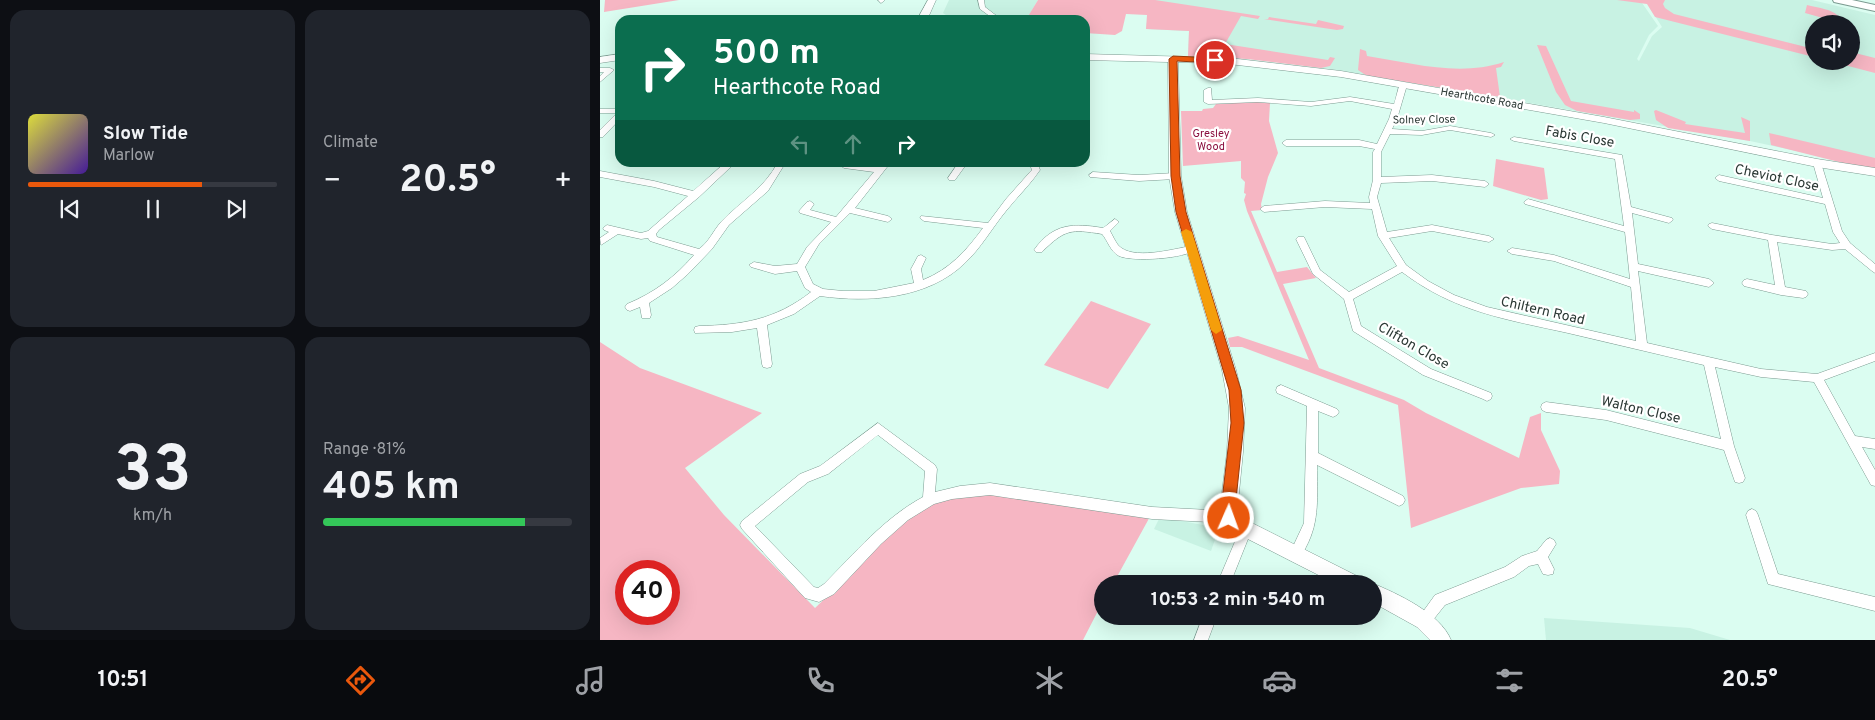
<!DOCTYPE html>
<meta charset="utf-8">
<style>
:root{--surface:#171b24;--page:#20242c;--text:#f1f3f6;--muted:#9ea1a6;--line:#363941;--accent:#ea580c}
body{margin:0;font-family:Overpass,sans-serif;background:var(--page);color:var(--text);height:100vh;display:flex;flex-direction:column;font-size:19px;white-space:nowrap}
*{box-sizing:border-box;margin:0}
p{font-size:16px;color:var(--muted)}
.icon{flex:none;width:28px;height:28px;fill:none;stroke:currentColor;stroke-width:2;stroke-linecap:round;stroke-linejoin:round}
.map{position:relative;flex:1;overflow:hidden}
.details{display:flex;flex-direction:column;gap:10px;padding:10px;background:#0d0f14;width:600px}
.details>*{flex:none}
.hud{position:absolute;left:15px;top:15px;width:475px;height:152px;border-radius:15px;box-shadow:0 5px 20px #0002;background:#0b6e4f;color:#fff;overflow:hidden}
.tools{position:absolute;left:1205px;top:15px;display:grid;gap:10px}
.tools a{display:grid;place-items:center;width:55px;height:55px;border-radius:50%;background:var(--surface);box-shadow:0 5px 20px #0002;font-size:25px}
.speed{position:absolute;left:15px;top:560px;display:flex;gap:10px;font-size:25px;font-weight:700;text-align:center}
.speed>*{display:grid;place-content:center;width:65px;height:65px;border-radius:50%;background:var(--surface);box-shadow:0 5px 20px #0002;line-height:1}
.speed .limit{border:8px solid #d22;background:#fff;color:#111}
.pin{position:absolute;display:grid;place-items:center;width:42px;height:42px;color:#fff;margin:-21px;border:2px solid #fff;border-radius:50%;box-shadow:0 1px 5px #0007}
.me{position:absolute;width:55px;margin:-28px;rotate:2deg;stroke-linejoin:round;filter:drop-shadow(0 0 4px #0008)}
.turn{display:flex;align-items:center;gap:18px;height:105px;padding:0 15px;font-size:22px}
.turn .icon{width:65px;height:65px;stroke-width:2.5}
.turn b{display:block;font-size:35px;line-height:42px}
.lanes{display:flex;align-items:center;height:48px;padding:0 15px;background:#0003;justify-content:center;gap:25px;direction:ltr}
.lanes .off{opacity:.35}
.big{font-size:38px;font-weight:700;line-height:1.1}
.details .card{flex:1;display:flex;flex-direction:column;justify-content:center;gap:8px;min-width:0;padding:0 18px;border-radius:15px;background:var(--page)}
.details .dial{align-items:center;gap:0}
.dial b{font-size:65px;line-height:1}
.song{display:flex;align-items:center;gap:15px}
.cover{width:60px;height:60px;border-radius:8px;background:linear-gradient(135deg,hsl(60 70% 55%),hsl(260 70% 35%))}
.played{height:5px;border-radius:2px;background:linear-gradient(90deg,var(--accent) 70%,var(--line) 70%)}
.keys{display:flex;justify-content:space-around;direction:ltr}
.heat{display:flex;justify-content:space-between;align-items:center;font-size:28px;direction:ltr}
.charge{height:8px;border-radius:4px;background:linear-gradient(90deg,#34c759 81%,var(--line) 0)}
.details .tiles{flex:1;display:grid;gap:10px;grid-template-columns:repeat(2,1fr)}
.trip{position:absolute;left:494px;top:575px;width:288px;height:50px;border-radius:25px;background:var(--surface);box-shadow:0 5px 20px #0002;font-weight:700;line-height:50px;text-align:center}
.tab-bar{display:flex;height:80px;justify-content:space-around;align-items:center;background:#090b0e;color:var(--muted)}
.tab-bar .icon{width:35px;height:35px}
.tab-bar .active{color:var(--accent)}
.tab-bar b{font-size:22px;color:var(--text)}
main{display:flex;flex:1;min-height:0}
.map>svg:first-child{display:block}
.built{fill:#c8f2e3;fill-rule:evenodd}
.green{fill:#f6b6c3;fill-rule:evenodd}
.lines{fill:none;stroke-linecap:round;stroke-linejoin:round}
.minor-casing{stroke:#7c9b91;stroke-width:1}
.tertiary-casing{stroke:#7c9b91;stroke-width:1}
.primary-casing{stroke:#7c9b91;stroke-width:2}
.minor{fill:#fff;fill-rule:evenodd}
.tertiary{fill:#fff;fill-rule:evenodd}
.primary{fill:#fff;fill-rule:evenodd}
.route{fill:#ea580c;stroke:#983908}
.slow{fill:#f59e0b}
.labels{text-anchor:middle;stroke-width:4.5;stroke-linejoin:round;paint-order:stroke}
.far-street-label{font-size:11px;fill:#2b3834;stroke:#fff}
.far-park-label{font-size:11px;fill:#8a0f3f;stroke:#fff}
.street-label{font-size:14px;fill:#2b3834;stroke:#fff}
</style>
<main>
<section class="details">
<div class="tiles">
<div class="card">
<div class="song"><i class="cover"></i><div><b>Slow Tide</b><p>Marlow</p></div></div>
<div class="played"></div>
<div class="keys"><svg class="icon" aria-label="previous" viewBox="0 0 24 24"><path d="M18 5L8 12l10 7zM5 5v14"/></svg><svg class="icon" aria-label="pause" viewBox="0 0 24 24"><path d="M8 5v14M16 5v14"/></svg><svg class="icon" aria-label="next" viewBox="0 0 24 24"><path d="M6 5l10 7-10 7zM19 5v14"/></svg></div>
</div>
<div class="card"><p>Climate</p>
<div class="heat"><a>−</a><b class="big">20.5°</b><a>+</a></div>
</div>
<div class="card dial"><b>33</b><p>km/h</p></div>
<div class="card"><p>Range · 81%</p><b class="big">405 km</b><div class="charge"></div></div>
</div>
</section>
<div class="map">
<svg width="1275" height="640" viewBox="0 0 1275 640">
<rect width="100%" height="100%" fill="#dbfdf1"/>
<g class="built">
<polygon points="349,0 438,0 426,20 353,20 343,13"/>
<path d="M550,0H1040L1058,26L1049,35L1037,59L1039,61L1052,36L1062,27L1045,0H1212L1275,15V168L1150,141L744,71L661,59L588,56L589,31L546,29ZM1214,24H1251V61H1214Z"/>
<polygon points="560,517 619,528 611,551 554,529"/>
<polygon points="944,618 1090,628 1130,640 946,640"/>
</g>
<g class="green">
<polygon points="5,0 79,0 4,12"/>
<polygon points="438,0 555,0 660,16 658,19 641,16 625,44 728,60 730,57 735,58 730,66 721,68 647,59 588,56 589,31 546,29 547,15 526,14 522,31 515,35 485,33 485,20 427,18"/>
<polygon points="1017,0 1065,0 1063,4 1065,8 1074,14 1214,49 1214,57 1055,17 1047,4"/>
<path d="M1207,5C1217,8 1236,9 1240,19L1230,20L1205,13Z"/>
<polygon points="669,17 716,24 718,20 744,26 743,29 737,30 664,19 668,19"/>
<polygon points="937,45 946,46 971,101 1034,112 1034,110 1040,114 1040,119 1030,120 977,111 965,105 956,92"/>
<path d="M760,49L766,51L767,56C812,63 859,77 904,62L901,67L896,68L900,97L767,76L758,70Z"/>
<polygon points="1251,52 1275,58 1275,73 1229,61 1251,61"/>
<polygon points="656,102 670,103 669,121 678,153 668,177 661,204 662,210 651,211 677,272 707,267 716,278 683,284 719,368 804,400 826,413 919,458 930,417 941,413 941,430 960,471 959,484 921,488 811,528 798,405 642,347 630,347 628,338 638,336 709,360 647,211 644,200 646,194 644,193 645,182 641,178 641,161 583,166 581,111 602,111 603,109 613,108 616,104"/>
<polygon points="1056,110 1086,122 1085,124 1145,133 1141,117 1150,121 1150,141 1068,128 1056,120 1054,111"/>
<polygon points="1169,133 1275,158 1275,169 1243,163 1171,145"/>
<polygon points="896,159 944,168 948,199 941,200 893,186"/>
<polygon points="491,301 551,324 508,389 444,365"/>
<path d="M0,342L40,368L162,413L85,468L124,515L215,608L236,588L297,522L329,500L364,490L552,513L513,584H502V603L483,640H0ZM26,571H69V614H26Z"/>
</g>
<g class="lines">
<g class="minor-casing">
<g id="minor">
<polygon points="278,0 284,0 284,1 281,3"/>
<polygon points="378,0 384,0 385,7 402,20 395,20 380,9"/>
<polygon points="0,68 10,68 14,70 0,82 0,76 4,72 0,72"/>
<path d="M800,83H806L807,85L797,119L792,129L822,131L850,126L891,133L895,135L891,137L850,130L822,135L790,134L781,152V177L832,175L885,181L889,184L885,187L832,181L781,183L777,197L787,232L832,225L889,236L894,239L889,242L832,231L789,238L806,265L828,281L854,295L887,307L1036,341L1031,287L954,261L912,254L907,251L912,248L954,255L1030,279L1025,232L925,204L924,202L928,199L1024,226L1015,159L914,141L910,139L914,137L1022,155L1031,207L1072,218L1073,220L1069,223L1032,213L1038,264L1109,279L1114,283L1109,287L1038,271L1047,343L1161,369L1217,374L1275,353V361L1224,380L1255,436L1275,439V449L1262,447L1275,470V486L1271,485L1214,382L1161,377L1115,367L1134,446L1145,478L1143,482L1139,483L1135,482L1124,450L1006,420L946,412L942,410L941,407L942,404L946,402L1006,410L1121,439L1104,365C1058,354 1014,344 968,333C905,319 855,312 802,272L753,299L761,326L831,369L891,393L892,396L891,399L887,401L883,399L823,375L753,331L744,299L713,274L696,239L698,237H704L720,270L749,292L797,266L778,236L772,209L725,207L664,212L660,209L664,206L725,201L770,203L769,197L773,180V152L775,149L759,146H686L682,143L686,140H759L777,144L789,119L792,109L750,101L711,106L658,102L608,104L604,102V90L608,88H611L612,100L658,98L711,102L750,97L794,104Z"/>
<polygon points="0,109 20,109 20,119 3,137 0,137 0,130 17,113 0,113"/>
<polygon points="1217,160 1221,163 1242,231 1250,243 1275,264 1275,273 1272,271 1245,249 1232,250 1177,242 1185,287 1206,291 1208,294 1206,297 1203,298 1181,295 1144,286 1142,283 1144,280 1147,279 1175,285 1168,240 1112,229 1108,226 1109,224 1112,223 1172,235 1232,244 1240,243 1233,232 1225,204 1119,181 1115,178 1119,175 1223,198 1213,163"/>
<path d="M126,162H136L99,197L59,230L56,234L57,237L99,249C109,242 113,231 121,222C141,201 164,189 178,162H186L168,191L129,225L112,249L88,274L72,288L49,303L51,315L50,318H42L40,307L30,311L27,310L25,307L27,304C54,293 75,277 94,255L50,241L48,238L41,239L18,234L1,245L0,238L9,232L4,230L3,228L7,225L41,233L48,231L88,196L54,187L0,177V171L54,181L93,191Z"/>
<path d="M251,162L278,167L282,162H291L255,208L288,216L292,219L288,222L250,213L219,244L205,267L213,284L223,289L243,291H274L314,283L311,269L318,256L321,255L326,258L321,269L323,280C350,269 366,251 383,228L324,221L320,218L321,216L388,223L406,199L430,172L432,170L429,162H437L440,170C430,185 417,197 406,211C392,228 381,248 365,263C328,299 269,303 220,296L194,314L167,325L172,364L171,367L167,368L163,367L162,364L157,328L132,332L95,333L94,330L95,327L99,326C142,325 175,320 211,292L205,288L197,271L175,274L151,267L149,265L154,262L175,266L197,264L207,247L231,222L200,213L199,211L207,202L210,201L214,204L210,210L236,217L274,172L244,168L240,165L242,162Z"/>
<polygon points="359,162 368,162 355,180 349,180 348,178"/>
<polygon points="493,172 539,175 575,173 579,176 575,179 539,181 490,177 489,175"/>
<path d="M515,219L519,222L510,231C513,236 515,241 518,245C532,261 573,249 591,246L596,249C586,259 532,262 519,256C510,251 508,241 502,234C471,229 465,229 442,252H436L434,250C453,223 474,223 503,228Z"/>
<path d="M681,385L737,409L739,412L737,415L733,417L718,411V453L803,496L805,500L803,504L799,506L717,465C717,495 720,521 706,547C703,553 702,557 696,559L692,557L690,553L704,523L707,406L677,393L676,390L677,387Z"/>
<path d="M278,423L335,465L337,469L335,492L360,486L390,483L552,507L629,511L633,513L635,517L633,521L629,523L552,519L390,495L352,499L334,504L308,520L281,544L234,594L219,602L205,598L142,529L140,525L142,521L200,474L220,466ZM278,435L325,471L323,497C284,518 255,553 224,584L218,588L214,587L155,526L208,482L228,474Z"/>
<polygon points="1152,509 1156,511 1158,515 1178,574 1275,597 1275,611 1168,584 1146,515 1148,511"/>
<polygon points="646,523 650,525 652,529 630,584 617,584 642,525"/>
<polygon points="950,538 954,540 956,544 948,557 954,569 953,574 948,575 943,574 938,564 929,566 914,577 845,605 829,625 824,627 819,625 817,620 835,595 905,567 922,556 937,551 946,540"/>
<polygon points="603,616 617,616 608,640 594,640"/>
</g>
</g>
<g class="tertiary-casing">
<g id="tertiary">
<polygon points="328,0 336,0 327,20 317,20"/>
<polygon points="20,54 20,60 0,63 0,57"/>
<polygon points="485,54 629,58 741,71 1004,117 1217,159 1275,168 1275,176 1217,167 1004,123 741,77 629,64 578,62 581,176 587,212 636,370 645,408 643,452 637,513 652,523 761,578 764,584 736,584 640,535 623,523 620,509 627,452 629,408 622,370 575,212 569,176 568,62 485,60"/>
<path d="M772,583C798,594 840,613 851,640H830L817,627L772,602V584H770Z"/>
</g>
</g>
<g class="primary-casing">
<polygon id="primary" points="1233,0 1252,0 1275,5 1275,11 1234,2"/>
</g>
<use href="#minor" class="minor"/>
<use href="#tertiary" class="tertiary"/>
<use href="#primary" class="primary"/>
</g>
<polygon class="route" points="573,56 615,58 619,60 615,63 577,61 580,176 586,212 641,390 644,423 635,509 636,518 634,522 629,524 624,522 621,509 631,423 629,390 576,212 571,176 569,59"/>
<polygon class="slow" points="586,229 592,232 622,330 616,334 611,330 581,232"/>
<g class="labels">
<g class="far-street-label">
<text transform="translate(882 98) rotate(10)" y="4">Hearthcote Road</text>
<text transform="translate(824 119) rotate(-1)" y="4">Solney Close</text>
</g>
<g class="far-park-label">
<text x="611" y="137">Gresley<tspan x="611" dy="13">Wood</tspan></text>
</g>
<g class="street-label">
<text transform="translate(980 136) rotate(10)" y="5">Fabis Close</text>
<text transform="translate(1177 177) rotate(12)" y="5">Cheviot Close</text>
<text transform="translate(943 310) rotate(13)" y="5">Chiltern Road</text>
<text transform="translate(814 345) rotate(30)" y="5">Clifton Close</text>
<text transform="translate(1041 409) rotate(13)" y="5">Walton Close</text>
</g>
</g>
</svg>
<div class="tools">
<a><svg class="icon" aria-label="sound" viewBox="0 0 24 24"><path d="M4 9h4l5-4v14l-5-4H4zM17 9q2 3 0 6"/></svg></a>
</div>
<div class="speed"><div class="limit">40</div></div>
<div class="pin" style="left:615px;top:60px;background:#d93025"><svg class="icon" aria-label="arrive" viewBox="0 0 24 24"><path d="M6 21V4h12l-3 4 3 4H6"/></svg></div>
<svg class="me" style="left:629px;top:518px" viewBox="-20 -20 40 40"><circle r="17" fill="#ea580c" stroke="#fff" stroke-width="3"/><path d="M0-11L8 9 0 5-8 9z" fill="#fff"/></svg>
<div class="trip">10:53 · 2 min · 540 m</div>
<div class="hud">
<div class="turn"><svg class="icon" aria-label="right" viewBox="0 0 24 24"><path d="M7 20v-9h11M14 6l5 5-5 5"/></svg><div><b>500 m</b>Hearthcote Road</div></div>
<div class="lanes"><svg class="icon off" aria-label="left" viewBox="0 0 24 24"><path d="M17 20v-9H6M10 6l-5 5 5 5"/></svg><svg class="icon off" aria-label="ahead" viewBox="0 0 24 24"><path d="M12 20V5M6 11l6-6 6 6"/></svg><svg class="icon" aria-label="right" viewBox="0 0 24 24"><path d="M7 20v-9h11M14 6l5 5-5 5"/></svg></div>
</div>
</div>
</main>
<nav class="tab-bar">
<b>10:51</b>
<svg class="icon active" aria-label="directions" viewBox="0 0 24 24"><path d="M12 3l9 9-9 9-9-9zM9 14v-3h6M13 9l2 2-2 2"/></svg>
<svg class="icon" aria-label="music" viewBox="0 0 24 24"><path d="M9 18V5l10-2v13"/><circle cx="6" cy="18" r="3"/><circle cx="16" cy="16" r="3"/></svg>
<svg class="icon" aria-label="phone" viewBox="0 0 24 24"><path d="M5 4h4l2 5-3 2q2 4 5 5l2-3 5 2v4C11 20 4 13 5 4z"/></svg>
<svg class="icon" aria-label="climate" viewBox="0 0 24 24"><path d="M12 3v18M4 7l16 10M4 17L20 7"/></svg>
<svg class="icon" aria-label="car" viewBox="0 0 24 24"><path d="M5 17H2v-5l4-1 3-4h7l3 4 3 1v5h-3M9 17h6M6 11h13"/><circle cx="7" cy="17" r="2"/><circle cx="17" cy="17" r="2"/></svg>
<svg class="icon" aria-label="filters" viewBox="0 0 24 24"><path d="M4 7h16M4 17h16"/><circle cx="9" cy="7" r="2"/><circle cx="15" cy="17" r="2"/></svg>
<b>20.5°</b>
</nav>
